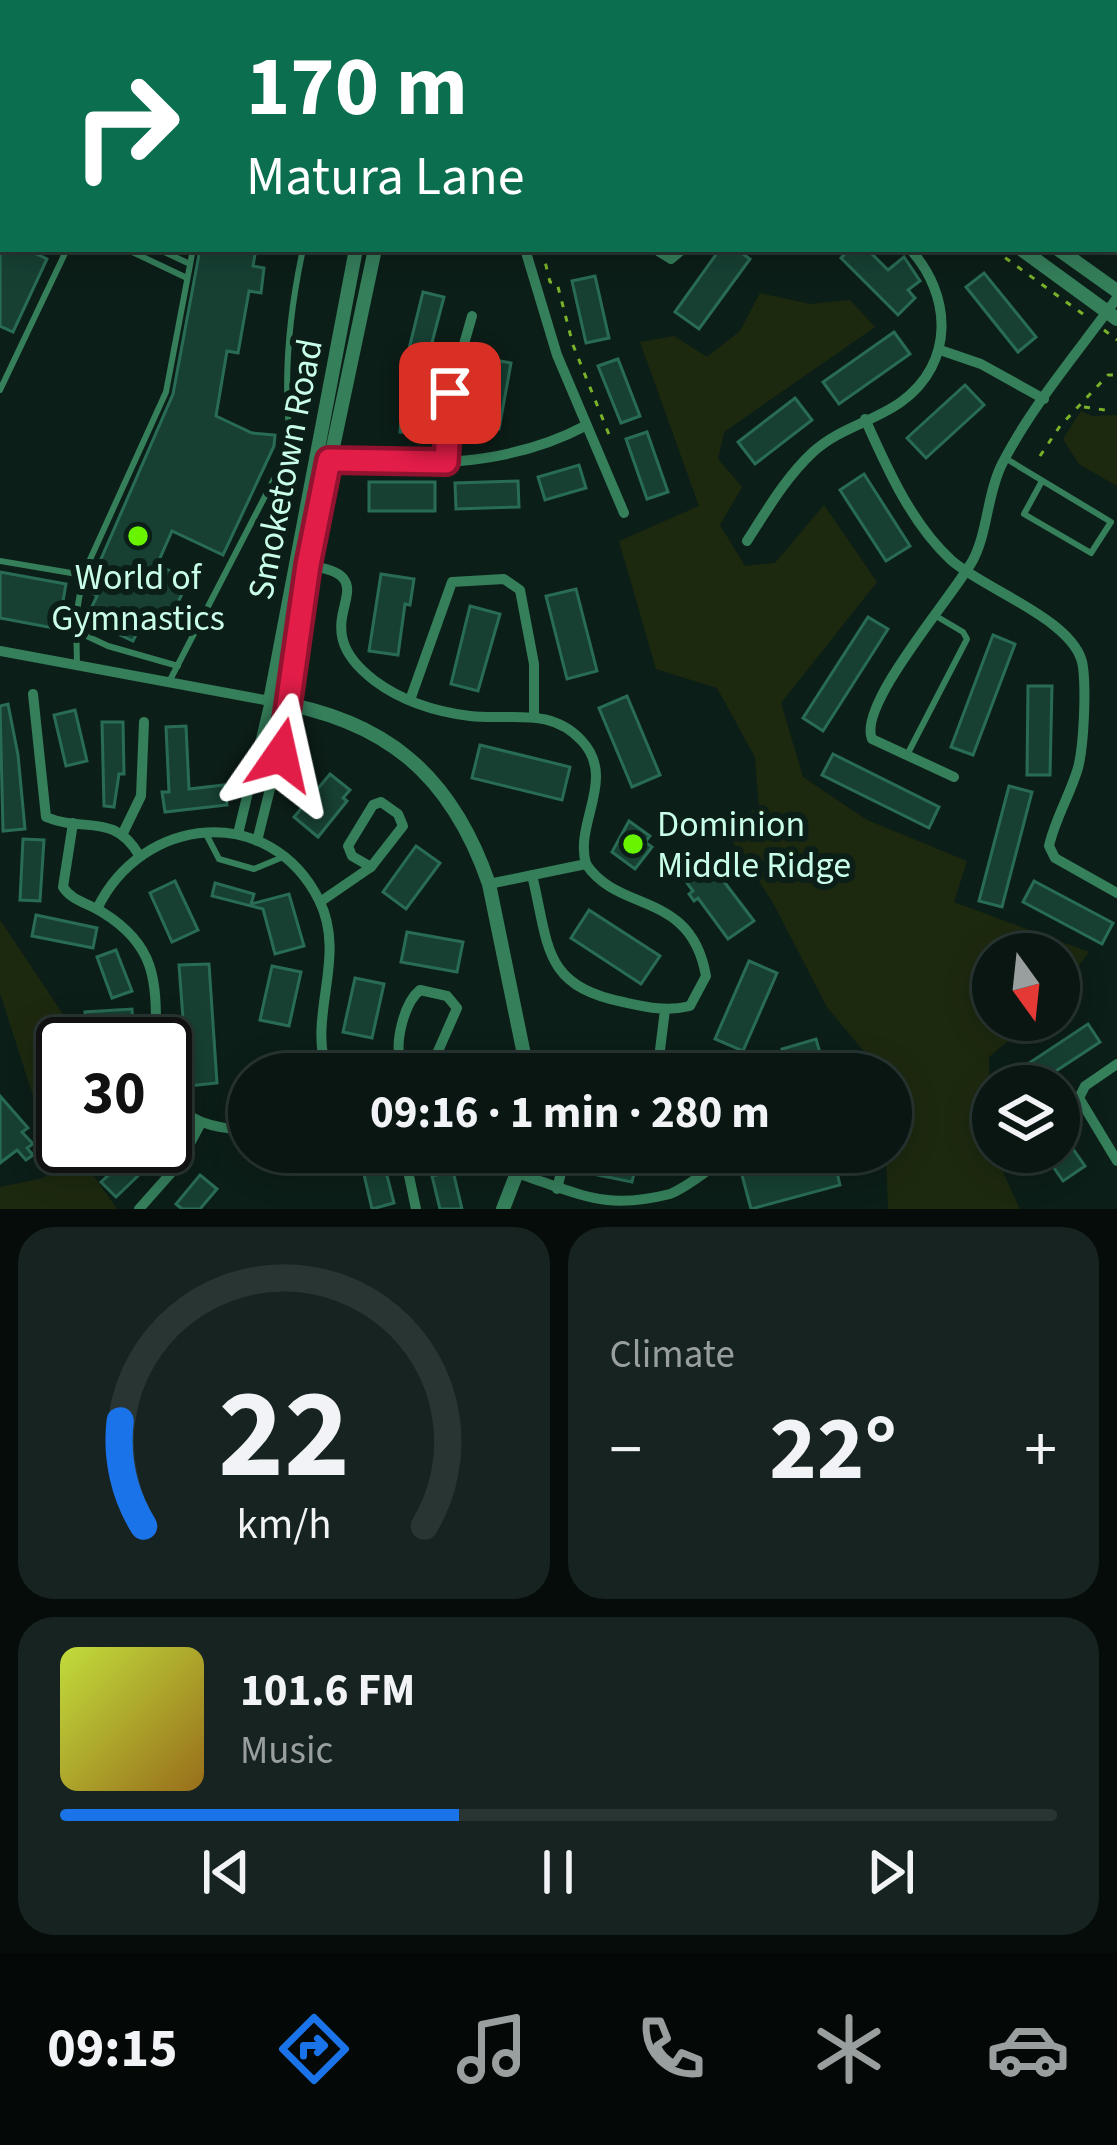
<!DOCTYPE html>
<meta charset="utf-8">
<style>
:root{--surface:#091612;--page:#172320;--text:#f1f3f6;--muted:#999f9f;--line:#293532;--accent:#1a73e8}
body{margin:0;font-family:"Source Sans 3",sans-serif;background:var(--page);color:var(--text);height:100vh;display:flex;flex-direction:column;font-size:45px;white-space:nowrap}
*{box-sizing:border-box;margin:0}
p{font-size:39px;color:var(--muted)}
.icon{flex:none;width:66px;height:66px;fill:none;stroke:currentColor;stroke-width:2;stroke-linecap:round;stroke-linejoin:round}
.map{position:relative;height:1209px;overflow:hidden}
.panel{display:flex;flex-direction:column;gap:18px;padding:18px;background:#050c0a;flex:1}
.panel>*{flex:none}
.hud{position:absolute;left:0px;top:0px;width:1119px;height:252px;box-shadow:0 6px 30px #0003,0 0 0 3px var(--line);background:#0b6e4f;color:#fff;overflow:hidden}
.needle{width:78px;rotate:165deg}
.fabs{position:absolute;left:972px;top:933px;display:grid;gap:24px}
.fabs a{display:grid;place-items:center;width:108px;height:108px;border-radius:50%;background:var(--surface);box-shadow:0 6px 30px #0003,0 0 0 3px var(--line);font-size:60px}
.speed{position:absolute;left:36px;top:1017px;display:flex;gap:24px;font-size:60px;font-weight:700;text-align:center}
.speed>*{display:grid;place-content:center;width:156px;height:156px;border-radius:50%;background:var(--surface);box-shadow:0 6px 30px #0003,0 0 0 3px var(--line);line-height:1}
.speed .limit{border:6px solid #111;border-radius:18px;background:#fff;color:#111}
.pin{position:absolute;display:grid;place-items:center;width:102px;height:102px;color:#fff;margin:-51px;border-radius:24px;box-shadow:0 6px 18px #0006}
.me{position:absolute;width:132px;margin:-66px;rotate:11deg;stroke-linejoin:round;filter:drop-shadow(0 0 9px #0008)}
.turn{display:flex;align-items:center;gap:42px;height:252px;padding:0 48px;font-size:54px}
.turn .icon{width:156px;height:156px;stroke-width:2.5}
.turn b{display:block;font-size:84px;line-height:102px}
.big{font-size:90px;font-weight:700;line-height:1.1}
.panel .widget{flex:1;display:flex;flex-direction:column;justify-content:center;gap:18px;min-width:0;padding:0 42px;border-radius:36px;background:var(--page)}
.panel .dial{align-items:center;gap:0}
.dial svg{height:312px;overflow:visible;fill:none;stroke:var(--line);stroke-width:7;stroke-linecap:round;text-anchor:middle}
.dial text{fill:var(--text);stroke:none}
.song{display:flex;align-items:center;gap:36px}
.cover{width:144px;height:144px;border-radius:18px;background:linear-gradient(135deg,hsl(70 70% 55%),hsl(40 70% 35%))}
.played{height:12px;border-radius:6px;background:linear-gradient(90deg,var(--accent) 40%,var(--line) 40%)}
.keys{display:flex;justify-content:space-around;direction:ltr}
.heat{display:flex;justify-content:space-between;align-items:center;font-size:66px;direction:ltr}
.panel .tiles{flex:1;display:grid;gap:18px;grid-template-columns:1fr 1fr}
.widget:last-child{grid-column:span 2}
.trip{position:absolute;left:228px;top:1053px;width:684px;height:120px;border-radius:60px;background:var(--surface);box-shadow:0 6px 30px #0003,0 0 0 3px var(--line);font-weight:700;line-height:120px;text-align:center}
.dock{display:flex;height:192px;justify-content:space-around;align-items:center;background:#040907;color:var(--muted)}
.dock .icon{width:84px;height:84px}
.dock .on{color:var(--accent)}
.dock b{font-size:54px;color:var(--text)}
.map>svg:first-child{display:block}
.green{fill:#1d290f}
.building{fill:#174033;stroke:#296c56;stroke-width:3}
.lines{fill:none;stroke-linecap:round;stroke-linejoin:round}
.path{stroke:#7ab22a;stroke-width:3;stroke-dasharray:6 9;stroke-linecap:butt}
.service{stroke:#357f5b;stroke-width:6}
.minor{stroke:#357f5b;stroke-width:10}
.tertiary{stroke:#357f5b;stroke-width:14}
.primary{stroke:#50edff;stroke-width:16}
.route-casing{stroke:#92132f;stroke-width:30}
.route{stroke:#e11d48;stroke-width:21}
.poi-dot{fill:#68f400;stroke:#0c1e18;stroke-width:4.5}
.labels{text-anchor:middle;stroke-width:12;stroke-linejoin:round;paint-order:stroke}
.street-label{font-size:36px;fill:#c9ffe9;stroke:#0c1e18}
.poi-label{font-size:36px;fill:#c9ffe9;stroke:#0c1e18}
</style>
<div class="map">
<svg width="1117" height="1209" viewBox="0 0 1117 1209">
<rect width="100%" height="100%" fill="#0c1e18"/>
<g class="green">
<polygon points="760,293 810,304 850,300 875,327 724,432 718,459 742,487 720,525 745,566 775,563 824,505 877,582 781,703 803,777 867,820 967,861 954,902 1089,952 1059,992 1059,954 993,954 993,1020 1034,1020 989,1057 991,1146 1020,1209 888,1209 886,1152 891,1152 891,1074 877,1074 876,1066 827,1007 772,901 722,826 759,807 755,757 717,688 656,669 619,541 699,506 640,342 674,336 707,357 740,331"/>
<polygon points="1081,411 1092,416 1117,415 1117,486 1079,464 1063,439"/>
<polygon points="0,920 66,1019 72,1044 63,1044 63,1146 100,1146 87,1166 117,1209 0,1209 0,1187 44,1178 52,1169 52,1155 0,993"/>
</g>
<g class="building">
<polygon points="0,249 26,249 47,259 13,332 0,326"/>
<polygon points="200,249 256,249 253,266 264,268 261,293 249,291 238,353 227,351 216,416 252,433 275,435 274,446 223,555 172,531 157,565 189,579 166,628 144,618 133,641 86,619 97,596 90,592 91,582 173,394"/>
<polygon points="720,249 736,249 750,259 699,329 675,312"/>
<polygon points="850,249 867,249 888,270 904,257 920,281 908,290 915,298 898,315 841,258"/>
<polygon points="984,273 1036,337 1018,352 966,287"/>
<polygon points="595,276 609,338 586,343 572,281"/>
<polygon points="423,292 444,297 429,354 409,349"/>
<polygon points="894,332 910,354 839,404 823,382"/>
<polygon points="489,359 511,363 499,429 477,425"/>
<polygon points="618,359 640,416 621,423 598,366"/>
<polygon points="404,369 425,370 422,433 400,432"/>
<polygon points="965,385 984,405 926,458 907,438"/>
<polygon points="795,398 812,420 755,464 738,442"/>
<polygon points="647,432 668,492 647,499 626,439"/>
<polygon points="579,465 586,488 545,500 538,477"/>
<polygon points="864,474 910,546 886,561 840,490"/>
<polygon points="518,481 519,507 456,509 455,483"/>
<rect x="369" y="482" width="66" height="29"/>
<polygon points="0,572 66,584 59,624 53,628 0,618"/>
<polygon points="381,574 414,579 410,605 405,604 398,655 369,651"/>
<polygon points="576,589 597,671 567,679 546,596"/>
<polygon points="470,606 500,614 478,691 451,684"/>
<polygon points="868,617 888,629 823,731 803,718"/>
<polygon points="993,635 1015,644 973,755 951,747"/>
<polygon points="1028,686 1052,686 1050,775 1027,775"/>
<polygon points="627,696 660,775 632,787 599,708"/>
<polygon points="8,704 18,755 25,829 3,831 0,706"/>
<polygon points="75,710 87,761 66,766 54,715"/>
<polygon points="102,722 123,722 124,774 119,774 114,807 104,806"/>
<polygon points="186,726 189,789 224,785 227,805 165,812 162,792 169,792 166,727"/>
<polygon points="480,745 570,767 562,800 472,778"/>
<polygon points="833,754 939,807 929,828 822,775"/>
<polygon points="330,774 350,790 343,798 347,801 318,837 294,817"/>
<polygon points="1009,786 1032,792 1002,907 979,901"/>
<polygon points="629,821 650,836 645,842 652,847 635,869 612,852"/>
<polygon points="23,839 44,840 40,901 20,900"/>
<polygon points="416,846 440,863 406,909 383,892"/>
<polygon points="706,858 754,921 728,939 698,898 694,901 689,894 693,891 682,876"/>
<polygon points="175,881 198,930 172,942 150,893"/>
<polygon points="1034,881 1113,923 1102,944 1023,902"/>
<polygon points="215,883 254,894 251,904 289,894 304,946 275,954 263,909 212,896"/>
<polygon points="589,910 660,956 641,984 571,938"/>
<polygon points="36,915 97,928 93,948 32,936"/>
<polygon points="407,932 463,942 457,972 401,962"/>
<polygon points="116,950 132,991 112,998 97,957"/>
<polygon points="749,961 777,973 743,1051 715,1039"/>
<polygon points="209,964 217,1083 188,1086 179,965"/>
<polygon points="272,966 301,972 289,1026 260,1020"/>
<polygon points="355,978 384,984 372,1038 343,1032"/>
<polygon points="132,1009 134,1044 87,1044 85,1012"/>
<polygon points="1088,1024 1100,1042 1033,1086 1018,1086 1011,1075"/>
<polygon points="816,1039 826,1074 789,1074 782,1049"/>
<polygon points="0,1096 28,1128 22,1132 33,1144 27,1148 33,1155 26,1160 17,1150 0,1163"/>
<polygon points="1059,1129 1085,1166 1063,1181 1043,1152 1059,1152"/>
<polygon points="140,1146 169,1146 116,1197 101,1182"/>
<polygon points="381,1152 394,1203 372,1209 360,1157"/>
<polygon points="603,1152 639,1152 632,1182 598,1175"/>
<polygon points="832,1152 840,1185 751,1209 742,1175"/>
<polygon points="453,1171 462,1209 440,1209 432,1176"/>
<polygon points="200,1175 217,1189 200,1209 182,1209 176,1204"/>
</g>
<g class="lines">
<g class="path">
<polyline points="777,0 778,3"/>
<polyline points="542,249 550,282 557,283 573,345 610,437 607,438"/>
<polyline points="993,249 1087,317"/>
<polyline points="1104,330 1117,340"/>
<polyline points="1084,407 1112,411"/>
<polyline points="1040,456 1060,426 1108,375 1117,375"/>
</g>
<g class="service">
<polyline points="135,2 138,3"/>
<polyline points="1116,132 1117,132"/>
<polyline points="1116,156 1117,157"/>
<polyline points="0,173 3,175"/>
<polyline points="0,189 3,191"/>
<polyline points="126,249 187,278"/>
<polyline points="158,249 190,264"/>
<polyline points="0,390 67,249"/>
<polyline points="1005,458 1111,522 1091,553 1024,514 1042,481"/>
<polyline points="0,561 83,575"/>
<polyline points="76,631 108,646 178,666"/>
<polyline points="77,665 76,617 83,575 166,392 193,249"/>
<path d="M169,682L291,446C282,380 289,314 303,249"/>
<polyline points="907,755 967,639 963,632 936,616"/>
<polyline points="205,832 219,859 254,869 283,857"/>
</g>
<g class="minor">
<polyline points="932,3 941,0"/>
<polyline points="1047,3 1047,0"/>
<polyline points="525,249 557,355 624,513"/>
<polyline points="655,249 671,259 683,249"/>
<polyline points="940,350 981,364 1044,399"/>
<path d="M865,419C887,468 911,523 951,560C985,590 1078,621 1083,667C1086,691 1084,745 1078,768C1070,795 1055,819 1049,846L1055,858L1117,893"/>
<path d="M329,460C417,465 504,469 585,426"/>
<polyline points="446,462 450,393 472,316"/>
<path d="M747,541C767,510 786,477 813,452C839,428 873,422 901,402C955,363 952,295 910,249"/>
<path d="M308,565C319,568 335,569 343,578C361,599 311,633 375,681C402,701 437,712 470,716C510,721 550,706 582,741C617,779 574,823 586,864"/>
<polyline points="0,651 270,701 238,834"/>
<path d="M33,694L46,817C84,833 114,812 139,855"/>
<polyline points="410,700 452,582 504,579 520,590 534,664 534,716"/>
<path d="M954,777L872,739C857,705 954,595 973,560C988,531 987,494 1002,464C1032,405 1079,351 1117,298"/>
<polygon points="381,802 398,814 403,826 371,867 352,856 348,846 373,805"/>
<path d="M73,823L63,887C72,901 88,903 102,912C159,947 156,984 156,1044"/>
<polyline points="123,833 141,796 144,722"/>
<polyline points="257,841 291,705"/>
<path d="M532,875C549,945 542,986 623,1002C646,1007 666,1012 690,1006L706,976C691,890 619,914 586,864"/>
<polyline points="489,884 586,864"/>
<polyline points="320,902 371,867"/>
<path d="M97,909C142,815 270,802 319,900C348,958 306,1017 328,1074"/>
<polyline points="659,1058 665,1010"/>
<polyline points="1117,1064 1085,1086 1079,1098 1117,1161"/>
<path d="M417,1074L401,1063C394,1043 404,1003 420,990L447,996L457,1008L428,1074"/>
<path d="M593,1074C629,1043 664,1064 704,1071C722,1074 746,1066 760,1074"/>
<path d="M165,1092C184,1122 215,1129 249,1130"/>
<polyline points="404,1152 416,1209"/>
<path d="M452,1152C479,1161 507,1169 534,1179C587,1197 610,1209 670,1194C694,1184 712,1165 734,1152"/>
<polyline points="557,1189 566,1152"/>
<polyline points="139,1209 179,1164 201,1123"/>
</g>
<g class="tertiary">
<polyline points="796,0 797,3"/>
<polyline points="818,0 819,3"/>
<polyline points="403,3 404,0"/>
<polyline points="426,3 426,0"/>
<path d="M356,249L270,701C385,719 451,774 489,884L528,1074"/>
<polyline points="1021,249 1117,319"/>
<polyline points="1058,249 1117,291"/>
<polyline points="291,705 308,565 375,249"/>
<polyline points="503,1209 525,1152"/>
</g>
<g class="primary">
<polyline points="31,3 34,0"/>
<polyline points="0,39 3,35"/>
</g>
</g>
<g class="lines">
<g class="route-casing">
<polyline id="route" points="281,755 308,565 329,460 446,462 450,393"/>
</g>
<use href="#route" class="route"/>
</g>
<g class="poi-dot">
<circle cx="138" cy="536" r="12"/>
<circle cx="633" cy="844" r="12"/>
</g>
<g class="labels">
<g class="street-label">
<text transform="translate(284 469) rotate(-79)" y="13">Smoketown Road</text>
</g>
<g class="poi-label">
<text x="138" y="589">World of<tspan x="138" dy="41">Gymnastics</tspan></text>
<text x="657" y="836" text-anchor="start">Dominion<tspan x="657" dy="41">Middle Ridge</tspan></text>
</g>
</g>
</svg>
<div class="fabs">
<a><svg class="needle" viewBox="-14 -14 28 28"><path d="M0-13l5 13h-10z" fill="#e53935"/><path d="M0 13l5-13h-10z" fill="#999f9f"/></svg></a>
<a><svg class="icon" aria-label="layers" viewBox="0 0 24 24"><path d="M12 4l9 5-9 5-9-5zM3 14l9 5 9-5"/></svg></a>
</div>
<div class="speed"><div class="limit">30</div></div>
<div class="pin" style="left:450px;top:393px;background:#d93025"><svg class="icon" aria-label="arrive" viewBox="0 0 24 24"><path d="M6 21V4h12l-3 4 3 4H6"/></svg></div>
<svg class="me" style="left:281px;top:755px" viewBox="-20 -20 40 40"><path d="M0-17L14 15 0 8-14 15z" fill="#e11d48" stroke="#fff" stroke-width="4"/></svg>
<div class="trip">09:16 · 1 min · 280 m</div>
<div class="hud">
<div class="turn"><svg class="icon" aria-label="right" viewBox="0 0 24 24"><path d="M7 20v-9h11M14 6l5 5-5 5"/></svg><div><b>170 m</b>Matura Lane</div></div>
</div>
</div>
<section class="panel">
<div class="tiles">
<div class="widget dial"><svg viewBox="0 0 100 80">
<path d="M14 69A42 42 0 1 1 86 69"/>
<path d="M14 69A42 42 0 0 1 8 42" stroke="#1a73e8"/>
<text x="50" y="56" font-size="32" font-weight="700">22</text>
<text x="50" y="72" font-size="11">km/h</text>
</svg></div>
<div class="widget"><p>Climate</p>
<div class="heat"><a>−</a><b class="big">22°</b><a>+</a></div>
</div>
<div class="widget">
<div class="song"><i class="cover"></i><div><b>101.6 FM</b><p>Music</p></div></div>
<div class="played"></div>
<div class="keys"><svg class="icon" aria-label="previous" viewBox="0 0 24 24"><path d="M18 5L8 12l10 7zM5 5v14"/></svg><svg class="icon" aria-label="pause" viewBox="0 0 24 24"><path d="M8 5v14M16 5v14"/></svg><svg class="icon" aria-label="next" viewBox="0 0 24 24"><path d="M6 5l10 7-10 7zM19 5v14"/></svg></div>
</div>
</div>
</section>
<nav class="dock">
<b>09:15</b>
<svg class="icon on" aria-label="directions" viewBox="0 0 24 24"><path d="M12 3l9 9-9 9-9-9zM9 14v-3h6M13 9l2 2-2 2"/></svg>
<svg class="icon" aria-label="music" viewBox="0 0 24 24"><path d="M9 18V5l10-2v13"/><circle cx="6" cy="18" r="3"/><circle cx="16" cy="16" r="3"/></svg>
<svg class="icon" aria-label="phone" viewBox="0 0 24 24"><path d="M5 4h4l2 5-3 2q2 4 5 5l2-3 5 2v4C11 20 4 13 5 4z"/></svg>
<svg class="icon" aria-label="climate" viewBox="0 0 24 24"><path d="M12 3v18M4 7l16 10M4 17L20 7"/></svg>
<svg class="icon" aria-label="car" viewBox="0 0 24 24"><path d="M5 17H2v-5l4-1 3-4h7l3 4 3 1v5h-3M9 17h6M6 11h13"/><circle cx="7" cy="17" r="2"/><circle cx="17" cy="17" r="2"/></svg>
</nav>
